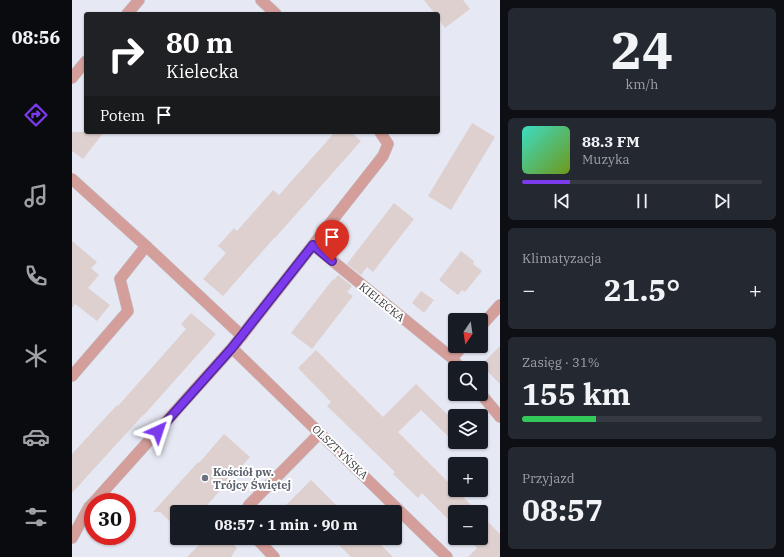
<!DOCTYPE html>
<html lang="pl">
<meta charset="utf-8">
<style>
:root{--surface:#171b24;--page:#242831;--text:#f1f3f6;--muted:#9ea1a6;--line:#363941;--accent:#7c3aed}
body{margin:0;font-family:"IBM Plex Serif",serif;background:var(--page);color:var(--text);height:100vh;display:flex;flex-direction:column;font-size:15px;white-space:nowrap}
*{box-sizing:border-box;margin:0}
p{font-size:13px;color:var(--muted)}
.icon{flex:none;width:22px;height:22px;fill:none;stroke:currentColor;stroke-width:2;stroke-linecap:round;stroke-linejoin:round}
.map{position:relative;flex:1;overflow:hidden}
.panel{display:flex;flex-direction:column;gap:8px;padding:8px;background:#0d0f14;width:284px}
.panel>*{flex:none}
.hud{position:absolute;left:12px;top:12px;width:356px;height:122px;border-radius:4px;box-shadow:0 1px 3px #0004;background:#202124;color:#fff;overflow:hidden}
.needle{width:26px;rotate:193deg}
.buttons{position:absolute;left:376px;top:313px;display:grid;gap:8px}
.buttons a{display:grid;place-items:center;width:40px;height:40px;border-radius:4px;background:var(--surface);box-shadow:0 1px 3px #0004;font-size:20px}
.speed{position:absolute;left:12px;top:493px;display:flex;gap:8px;font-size:20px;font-weight:700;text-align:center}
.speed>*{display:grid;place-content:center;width:52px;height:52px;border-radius:50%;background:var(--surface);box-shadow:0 1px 3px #0004;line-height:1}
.speed .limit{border:6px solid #d22;background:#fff;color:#111}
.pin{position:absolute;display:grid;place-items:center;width:34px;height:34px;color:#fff;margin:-41px -17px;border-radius:50% 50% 50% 0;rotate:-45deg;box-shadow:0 0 4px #0007}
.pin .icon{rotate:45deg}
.me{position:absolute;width:44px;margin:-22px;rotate:42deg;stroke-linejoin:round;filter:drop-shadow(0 0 3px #0008)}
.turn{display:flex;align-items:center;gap:14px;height:84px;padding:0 16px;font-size:18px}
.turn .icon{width:52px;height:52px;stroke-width:2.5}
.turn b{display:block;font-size:28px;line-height:34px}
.then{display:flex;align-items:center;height:38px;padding:0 16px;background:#0003;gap:8px;font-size:15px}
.big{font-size:30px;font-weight:700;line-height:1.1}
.panel .tile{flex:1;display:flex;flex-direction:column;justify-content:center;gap:6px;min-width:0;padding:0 14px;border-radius:6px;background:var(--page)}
.panel .dial{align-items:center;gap:0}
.dial b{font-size:52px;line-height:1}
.song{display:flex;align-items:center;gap:12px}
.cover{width:48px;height:48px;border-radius:6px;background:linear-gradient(135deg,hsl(170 70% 55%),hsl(80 70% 35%))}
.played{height:4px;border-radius:2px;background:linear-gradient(90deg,var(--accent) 20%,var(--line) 20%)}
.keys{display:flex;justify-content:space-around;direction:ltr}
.heat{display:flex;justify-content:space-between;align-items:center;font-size:22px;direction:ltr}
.charge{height:6px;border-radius:3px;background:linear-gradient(90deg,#34c759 31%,var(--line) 0)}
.trip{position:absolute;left:98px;top:505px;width:232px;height:40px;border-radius:4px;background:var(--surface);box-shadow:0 1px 3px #0004;font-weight:700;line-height:40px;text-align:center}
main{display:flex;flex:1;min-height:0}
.tab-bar{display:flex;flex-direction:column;width:72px;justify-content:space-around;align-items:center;background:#090b0e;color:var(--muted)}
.tab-bar .icon{width:28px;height:28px}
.tab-bar .selected{color:var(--accent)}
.tab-bar b{font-size:18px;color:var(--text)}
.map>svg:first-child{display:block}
.building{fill:#ded0cf}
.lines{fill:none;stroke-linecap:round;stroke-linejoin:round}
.service-casing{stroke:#c3c6cf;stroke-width:12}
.minor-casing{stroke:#c3c6cf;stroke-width:12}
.service{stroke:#d49e9a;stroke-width:11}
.minor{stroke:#d49e9a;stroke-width:11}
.route-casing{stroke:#51269a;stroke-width:10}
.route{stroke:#7c3aed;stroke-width:7}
.worship-dot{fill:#6b7280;stroke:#fff;stroke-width:1.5}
.labels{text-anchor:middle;stroke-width:4;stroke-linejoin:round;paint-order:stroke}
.street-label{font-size:11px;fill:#38393d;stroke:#fff}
.worship-label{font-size:11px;font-weight:bold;fill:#5b616d;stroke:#fff;text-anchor:start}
</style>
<main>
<nav class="tab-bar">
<b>08:56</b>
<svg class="icon selected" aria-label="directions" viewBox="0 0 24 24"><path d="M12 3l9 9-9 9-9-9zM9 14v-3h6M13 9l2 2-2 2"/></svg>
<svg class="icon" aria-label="music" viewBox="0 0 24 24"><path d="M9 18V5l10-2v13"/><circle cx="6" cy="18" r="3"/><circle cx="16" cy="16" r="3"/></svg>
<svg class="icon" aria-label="phone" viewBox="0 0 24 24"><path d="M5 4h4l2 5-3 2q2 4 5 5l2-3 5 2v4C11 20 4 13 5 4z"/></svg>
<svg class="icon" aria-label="climate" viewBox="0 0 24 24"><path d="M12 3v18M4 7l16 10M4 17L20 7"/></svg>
<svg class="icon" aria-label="car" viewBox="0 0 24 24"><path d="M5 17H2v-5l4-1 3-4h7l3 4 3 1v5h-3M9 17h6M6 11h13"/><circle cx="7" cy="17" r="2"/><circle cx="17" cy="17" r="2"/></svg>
<svg class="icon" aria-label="filters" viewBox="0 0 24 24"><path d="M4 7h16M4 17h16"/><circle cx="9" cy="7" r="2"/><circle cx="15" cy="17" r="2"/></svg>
</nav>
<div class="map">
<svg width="428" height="557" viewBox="0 0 428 557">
<rect width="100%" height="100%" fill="#e6e9f4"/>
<g class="building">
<polygon points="352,0 391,0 398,9 373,28 366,18 366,14 363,14"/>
<polygon points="400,123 423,137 379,210 356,196"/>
<polygon points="0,132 32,132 11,159 0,151"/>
<polygon points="263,132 279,132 289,141 203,238 203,237 151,296 131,279 154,253 146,246 162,228 165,231 201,190 207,195"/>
<polygon points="322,203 342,219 301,272 295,267 289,275 275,264"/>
<polygon points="0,241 25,262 19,268 27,275 16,288 38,305 25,321 3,304 0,308"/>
<polygon points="389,251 402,261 401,264 410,271 393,292 390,290 386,295 367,280"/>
<polygon points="266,275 280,286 275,292 281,296 240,349 219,333 261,279 262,280"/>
<polygon points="349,291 362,300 352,313 340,303"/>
<polygon points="119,313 144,334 72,415 71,415 0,493 0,454 45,405 46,406 114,329 109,324"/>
<polygon points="428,346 428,384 409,365"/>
<polygon points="244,350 311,417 344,384 378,417 385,410 391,416 383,416 383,442 386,442 384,444 349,410 326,432 406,512 383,512 383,526 350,493 346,498 321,474 323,472 255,406 259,402 226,368"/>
<polygon points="152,434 178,457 129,512 105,512 105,528 88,512 81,512 126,462 127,463"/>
<polygon points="239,480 271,512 207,512"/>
<polygon points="409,515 428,534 428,557 396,557 405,548 396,538 409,538"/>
<polygon points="134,538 155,538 165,548 159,557 115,557"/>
<polygon points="260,538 302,538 321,557 279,557"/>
</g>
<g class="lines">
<g class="service-casing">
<g id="service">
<polyline points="0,179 74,246 170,336"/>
<polyline points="0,376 56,311 48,279 74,246"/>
</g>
</g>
<g class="minor-casing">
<g id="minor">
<polyline points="189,0 204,14"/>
<polyline points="55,14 67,0"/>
<polyline points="0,78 14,61"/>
<polyline points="241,245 380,358 388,368"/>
<polyline points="409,326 428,305"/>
<polyline points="160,348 375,557"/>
<polyline points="380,358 391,346"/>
<polyline points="409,394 428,417"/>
<polyline points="22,502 160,348 311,156 316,144 308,132"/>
<polyline points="173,512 177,505 248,433"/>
<polyline points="0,538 17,507 21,503"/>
<polyline points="184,538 202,557"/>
</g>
</g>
<use href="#service" class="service"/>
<use href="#minor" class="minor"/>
</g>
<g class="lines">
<g class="route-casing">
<polyline id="route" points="86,431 160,348 241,245 260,261"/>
</g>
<use href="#route" class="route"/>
</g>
<circle class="worship-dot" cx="133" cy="478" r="4"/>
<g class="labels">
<g class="street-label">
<text transform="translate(310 302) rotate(39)" y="4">KIELECKA</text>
<text transform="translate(268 452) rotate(44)" y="4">OLSZTYŃSKA</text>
</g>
<g class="worship-label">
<text x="141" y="476">Kościół pw.<tspan x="141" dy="13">Trójcy Świętej</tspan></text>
</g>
</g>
</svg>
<div class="buttons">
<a><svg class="needle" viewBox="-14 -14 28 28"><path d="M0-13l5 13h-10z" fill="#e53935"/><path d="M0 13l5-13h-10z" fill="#9ea1a6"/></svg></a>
<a><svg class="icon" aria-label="search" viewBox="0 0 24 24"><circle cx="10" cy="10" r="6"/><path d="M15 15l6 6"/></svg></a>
<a><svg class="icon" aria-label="layers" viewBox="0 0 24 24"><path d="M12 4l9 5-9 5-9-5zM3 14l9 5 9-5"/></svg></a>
<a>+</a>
<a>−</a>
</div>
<div class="speed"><div class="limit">30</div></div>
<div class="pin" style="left:260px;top:261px;background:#d93025"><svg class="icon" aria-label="arrive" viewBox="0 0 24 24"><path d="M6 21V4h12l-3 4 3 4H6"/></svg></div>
<svg class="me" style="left:86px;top:431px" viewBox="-20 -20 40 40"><path d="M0-17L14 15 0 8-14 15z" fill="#7c3aed" stroke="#fff" stroke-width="4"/></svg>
<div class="trip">08:57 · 1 min · 90 m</div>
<div class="hud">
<div class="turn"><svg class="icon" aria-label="right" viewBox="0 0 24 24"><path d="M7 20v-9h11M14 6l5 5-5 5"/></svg><div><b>80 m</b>Kielecka</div></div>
<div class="then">Potem<svg class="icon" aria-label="arrive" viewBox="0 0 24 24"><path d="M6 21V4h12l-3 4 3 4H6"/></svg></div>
</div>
</div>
<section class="panel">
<div class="tile dial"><b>24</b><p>km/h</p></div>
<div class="tile">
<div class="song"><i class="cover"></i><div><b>88.3 FM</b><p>Muzyka</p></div></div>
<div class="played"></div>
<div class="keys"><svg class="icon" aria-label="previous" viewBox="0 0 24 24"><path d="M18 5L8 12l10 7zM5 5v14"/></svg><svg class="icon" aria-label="pause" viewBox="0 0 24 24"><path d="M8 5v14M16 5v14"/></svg><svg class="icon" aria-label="next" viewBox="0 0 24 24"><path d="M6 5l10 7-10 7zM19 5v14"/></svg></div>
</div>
<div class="tile"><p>Klimatyzacja</p>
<div class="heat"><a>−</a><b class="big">21.5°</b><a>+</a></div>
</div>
<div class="tile"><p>Zasięg · 31%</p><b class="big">155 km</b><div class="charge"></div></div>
<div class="tile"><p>Przyjazd</p><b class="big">08:57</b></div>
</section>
</main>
